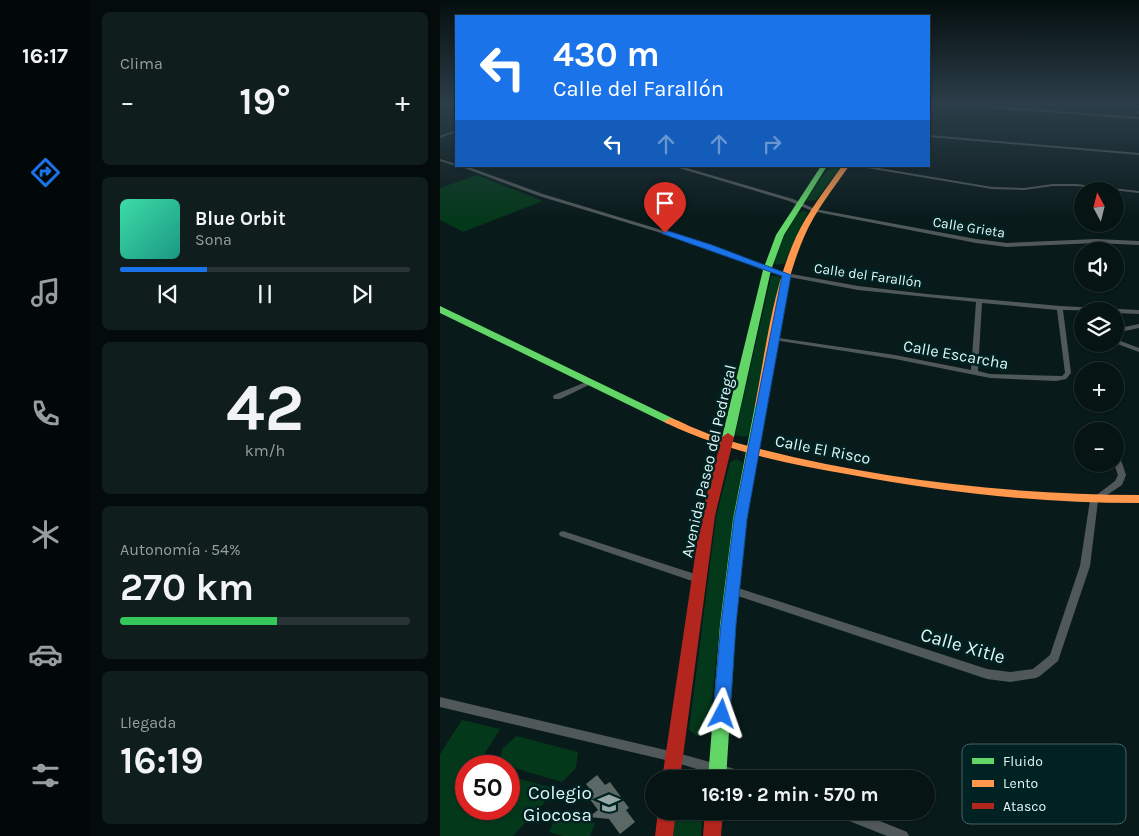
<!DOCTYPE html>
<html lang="es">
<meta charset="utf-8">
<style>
:root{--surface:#061414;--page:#0f1d1d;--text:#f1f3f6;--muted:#989ea0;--line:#273334;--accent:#1a73e8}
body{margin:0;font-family:Karla,sans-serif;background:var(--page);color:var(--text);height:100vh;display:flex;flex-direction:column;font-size:19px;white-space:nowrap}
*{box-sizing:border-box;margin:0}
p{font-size:16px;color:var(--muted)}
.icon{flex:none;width:28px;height:28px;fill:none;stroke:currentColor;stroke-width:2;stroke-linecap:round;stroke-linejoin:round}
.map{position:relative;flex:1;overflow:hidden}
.drawer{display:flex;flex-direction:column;gap:12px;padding:12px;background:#030b0b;width:350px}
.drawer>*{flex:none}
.guide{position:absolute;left:15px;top:15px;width:475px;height:152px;border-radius:0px;box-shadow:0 1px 4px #0004,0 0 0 1px var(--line);background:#1a73e8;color:#fff;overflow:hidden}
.needle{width:32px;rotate:353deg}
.tools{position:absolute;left:634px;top:182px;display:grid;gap:10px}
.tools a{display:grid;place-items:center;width:50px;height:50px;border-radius:50%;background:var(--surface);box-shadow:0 1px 4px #0004,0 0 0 1px var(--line);font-size:25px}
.speed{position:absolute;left:15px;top:755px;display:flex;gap:10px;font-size:25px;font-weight:700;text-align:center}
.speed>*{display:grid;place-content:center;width:65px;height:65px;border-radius:50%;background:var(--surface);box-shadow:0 1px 4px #0004,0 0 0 1px var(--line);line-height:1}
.speed .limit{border:8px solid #d22;background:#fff;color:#111}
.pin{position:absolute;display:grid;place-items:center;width:42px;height:42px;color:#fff;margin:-51px -21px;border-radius:50% 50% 50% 0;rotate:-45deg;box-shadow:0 0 5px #0007}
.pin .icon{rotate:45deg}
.me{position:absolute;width:55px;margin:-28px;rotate:4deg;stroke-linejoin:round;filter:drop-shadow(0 0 4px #0008)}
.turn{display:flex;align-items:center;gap:18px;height:105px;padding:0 15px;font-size:22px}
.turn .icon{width:65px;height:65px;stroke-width:2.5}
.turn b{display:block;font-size:35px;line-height:42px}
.lanes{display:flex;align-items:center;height:48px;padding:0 15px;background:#0003;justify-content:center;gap:25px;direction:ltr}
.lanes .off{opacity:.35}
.big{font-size:38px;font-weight:700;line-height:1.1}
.drawer .card{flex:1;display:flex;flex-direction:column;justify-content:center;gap:8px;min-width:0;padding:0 18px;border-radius:8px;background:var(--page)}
.drawer .dial{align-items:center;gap:0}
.dial b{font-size:65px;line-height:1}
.song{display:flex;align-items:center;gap:15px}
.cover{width:60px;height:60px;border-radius:8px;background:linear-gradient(135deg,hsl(160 70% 55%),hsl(170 70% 35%))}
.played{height:5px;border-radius:2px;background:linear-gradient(90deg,var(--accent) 30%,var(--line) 30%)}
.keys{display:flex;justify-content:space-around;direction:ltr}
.heat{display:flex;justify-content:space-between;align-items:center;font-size:28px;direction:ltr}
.charge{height:8px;border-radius:4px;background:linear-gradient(90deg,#34c759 54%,var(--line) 0)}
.trip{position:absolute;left:205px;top:770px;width:290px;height:50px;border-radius:25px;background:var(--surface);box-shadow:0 1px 4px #0004,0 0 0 1px var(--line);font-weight:700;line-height:50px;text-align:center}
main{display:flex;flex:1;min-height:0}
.tabs{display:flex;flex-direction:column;width:90px;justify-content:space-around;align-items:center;background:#020808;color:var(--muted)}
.tabs .icon{width:35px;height:35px}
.tabs .current{color:var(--accent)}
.tabs b{font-size:22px;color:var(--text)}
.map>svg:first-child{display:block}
.green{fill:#04381a}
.building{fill:#5a6966}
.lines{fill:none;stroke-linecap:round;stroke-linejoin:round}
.street{fill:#51585a;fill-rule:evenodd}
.fast{fill:#63d668;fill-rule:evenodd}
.slow{fill:#ff974d;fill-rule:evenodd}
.jam{fill:#b3261e;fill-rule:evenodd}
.route{fill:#1a73e8;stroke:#114b97}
.labels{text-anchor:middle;stroke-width:5;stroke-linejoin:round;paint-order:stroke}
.far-street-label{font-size:14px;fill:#e2f6f5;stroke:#022}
.street-label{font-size:16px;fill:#e2f6f5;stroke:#022}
.near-street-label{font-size:19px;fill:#e2f6f5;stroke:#022}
.near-poi-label{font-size:19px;fill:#e2f6f5;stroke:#022;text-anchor:end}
.key{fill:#022;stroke:#446261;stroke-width:1}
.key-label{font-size:14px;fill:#e2f6f5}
</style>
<main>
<nav class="tabs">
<b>16:17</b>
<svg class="icon current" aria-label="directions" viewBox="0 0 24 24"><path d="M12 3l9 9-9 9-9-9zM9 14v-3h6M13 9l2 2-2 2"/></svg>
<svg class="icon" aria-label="music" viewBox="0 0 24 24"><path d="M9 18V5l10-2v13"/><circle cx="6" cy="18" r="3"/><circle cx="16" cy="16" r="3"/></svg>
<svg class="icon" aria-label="phone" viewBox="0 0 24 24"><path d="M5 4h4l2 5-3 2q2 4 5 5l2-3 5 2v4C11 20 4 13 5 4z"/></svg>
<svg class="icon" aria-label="climate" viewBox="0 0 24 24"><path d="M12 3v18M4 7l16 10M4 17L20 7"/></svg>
<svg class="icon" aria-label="car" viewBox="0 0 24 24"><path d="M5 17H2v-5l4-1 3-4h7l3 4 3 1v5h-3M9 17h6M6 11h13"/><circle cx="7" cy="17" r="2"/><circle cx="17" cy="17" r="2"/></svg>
<svg class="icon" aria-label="filters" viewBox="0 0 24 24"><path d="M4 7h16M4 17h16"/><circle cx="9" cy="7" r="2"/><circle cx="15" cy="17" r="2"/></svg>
</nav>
<section class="drawer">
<div class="card"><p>Clima</p>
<div class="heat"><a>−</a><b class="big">19°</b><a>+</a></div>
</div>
<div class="card">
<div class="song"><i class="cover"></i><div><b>Blue Orbit</b><p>Sona</p></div></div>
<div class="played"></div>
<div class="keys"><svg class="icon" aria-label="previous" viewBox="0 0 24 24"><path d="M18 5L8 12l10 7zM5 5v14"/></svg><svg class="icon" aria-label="pause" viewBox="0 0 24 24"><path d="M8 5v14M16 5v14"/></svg><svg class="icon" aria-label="next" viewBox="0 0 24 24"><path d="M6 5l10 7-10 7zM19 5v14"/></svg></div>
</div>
<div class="card dial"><b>42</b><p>km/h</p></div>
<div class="card"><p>Autonomía · 54%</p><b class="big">270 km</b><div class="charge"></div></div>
<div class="card"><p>Llegada</p><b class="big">16:19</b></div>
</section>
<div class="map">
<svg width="699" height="836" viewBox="0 0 699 836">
<rect width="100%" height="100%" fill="#081a1a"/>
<g class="green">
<polygon points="394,167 399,169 376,200 367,201 366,200 387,170"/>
<polygon points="37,175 103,201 23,232 0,220 0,188"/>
<polygon points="364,211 368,212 345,263 337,265 334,263 344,237 358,213"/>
<polygon points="331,276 339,276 342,281 309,433 307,437 295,435"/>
<path d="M297,459L303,463C286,552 278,641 269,731L257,736L249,730L276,517L290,462Z"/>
<polygon points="22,720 60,729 37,766 26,766 26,809 69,809 69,776 117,789 73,836 0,836 0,754"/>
<polygon points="76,736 138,752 136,768 122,782 60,764 62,749"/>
<polygon points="236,811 263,811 261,836 233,836"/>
<polygon points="118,814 155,823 150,836 123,836 109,832"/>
</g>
<polygon class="building" points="157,775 165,785 170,782 189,808 186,810 195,822 180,834 169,819 149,817 158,810 149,798 154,794 146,784"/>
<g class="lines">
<g class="street">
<polygon points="491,103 506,103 699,117 699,119 493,104"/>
<polygon points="698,111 699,111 699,114 697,113"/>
<polygon points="16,130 16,132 0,138 0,136"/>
<polygon points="489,135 699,153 699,155 489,137"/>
<polygon points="0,159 16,164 16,166 0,161"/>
<path d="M19,166H26L103,194L271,245L329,269L346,273L418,286L487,294L620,306L699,310V314L675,313V311L623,310L631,373L626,379L616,381L550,378L455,359L334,340L332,339L331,338L332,337L455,355L531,370L536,302L418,290L344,276L325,271L267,247L99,196ZM542,303L617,310L625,373L622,376L550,374L538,371Z"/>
<polygon points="232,166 240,166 353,199 375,209 536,239 567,243 656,239 699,241 699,245 656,243 567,247 536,243 372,211 349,201"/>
<polygon points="415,166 427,166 552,187 584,188 613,184 636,184 699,191 699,193 636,186 613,186 584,190 552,189"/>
<polygon points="699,324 699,328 675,333 675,329"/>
<polygon points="675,339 699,348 699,352 675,343"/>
<polygon points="151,380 155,382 153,383 120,399 114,399 113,397 114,395"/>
<polygon points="662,427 668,427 670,431 662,431 661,429"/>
<polygon points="675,451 679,454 686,475 682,485 658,501 650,566 619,658 618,661 600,676 596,678 570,682 547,679 289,593 287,590 289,587 292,586 547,669 570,672 593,669 610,655 640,566 650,500 675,481 678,475 674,464"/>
<polygon points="123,531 261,576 263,579 261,582 258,583 120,536 119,534 120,532"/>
<polygon points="0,697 234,752 309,773 313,775 315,779 289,779 234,762 0,707"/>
<polygon points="392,811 415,811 467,832 469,836 447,836 394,815"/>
</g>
<g class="fast">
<polygon points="381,166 387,166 344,235 331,270 294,437 288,441 284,440 282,437 323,270 336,235"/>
<polygon points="0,306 234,419 236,421 230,424 226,423 0,313"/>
<polygon points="321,402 327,405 307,519 296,624 286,779 268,779 280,624 293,519 315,405"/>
</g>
<g class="slow">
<path d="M402,166H409C393,189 375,211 364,237C341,290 336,349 327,405L325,407H317L315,405C326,349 332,290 356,237C368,211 386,189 402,166Z"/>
<path d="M230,418C239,420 246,425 254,428C273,436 292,442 312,447C436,479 571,495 699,495V503C602,503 507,493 412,475C348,464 285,451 226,423L224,421Z"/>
</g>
<g class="jam">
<polygon points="288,433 294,437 275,516 240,779 222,779 261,516 282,437"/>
<polygon points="218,811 236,811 233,836 215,836"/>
<polygon points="265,811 283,811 281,836 263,836"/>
</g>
</g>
<linearGradient id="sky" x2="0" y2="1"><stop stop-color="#040e0e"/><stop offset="0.47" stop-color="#2c3e49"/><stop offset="1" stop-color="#2c3e49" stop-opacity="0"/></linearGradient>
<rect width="699" height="220" fill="url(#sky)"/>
<polygon class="route" points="225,230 272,245 351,275 307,519 296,624 290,714 287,719 282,722 276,719 273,714 281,624 294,519 342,276 223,234 221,233"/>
<defs>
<g id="school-bare" transform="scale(1.725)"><path d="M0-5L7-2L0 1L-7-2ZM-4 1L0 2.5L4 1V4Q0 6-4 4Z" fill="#96a9a8" stroke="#022" stroke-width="2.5" paint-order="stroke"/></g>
</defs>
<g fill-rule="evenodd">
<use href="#school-bare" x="169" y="803"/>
</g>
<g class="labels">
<g class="far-street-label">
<text transform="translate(529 227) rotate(9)" y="5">Calle Grieta</text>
<text transform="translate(428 275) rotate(8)" y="5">Calle del Farallón</text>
</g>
<g class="street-label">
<text transform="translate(516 354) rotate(10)" y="6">Calle Escarcha</text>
<text transform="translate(383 449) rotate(11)" y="6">Calle El Risco</text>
<text transform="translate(268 461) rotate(-77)" y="6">Avenida Paseo del Pedregal</text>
</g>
<g class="near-street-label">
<text transform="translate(523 645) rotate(16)" y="7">Calle Xitle</text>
</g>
<g class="near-poi-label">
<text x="152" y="799">Colegio<tspan x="152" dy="22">Giocosa</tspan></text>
</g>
</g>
<rect x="522" y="744" width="164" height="80" rx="8" class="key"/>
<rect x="532" y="758" width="22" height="6" fill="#63d668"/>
<rect x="532" y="780" width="22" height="7" fill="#ff974d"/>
<rect x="532" y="803" width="22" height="6" fill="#b3261e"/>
<g class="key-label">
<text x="563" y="766">Fluido</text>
<text x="563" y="788">Lento</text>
<text x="563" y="811">Atasco</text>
</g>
</svg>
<div class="tools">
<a><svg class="needle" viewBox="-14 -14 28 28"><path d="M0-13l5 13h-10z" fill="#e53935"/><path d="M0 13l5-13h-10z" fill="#989ea0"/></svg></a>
<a><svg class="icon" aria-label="sound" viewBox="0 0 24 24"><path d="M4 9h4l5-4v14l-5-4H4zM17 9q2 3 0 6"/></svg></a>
<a><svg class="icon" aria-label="layers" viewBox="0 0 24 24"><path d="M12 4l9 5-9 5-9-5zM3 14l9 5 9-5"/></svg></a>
<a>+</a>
<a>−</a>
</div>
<div class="speed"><div class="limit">50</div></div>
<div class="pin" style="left:225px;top:233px;background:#d93025"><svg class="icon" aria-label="arrive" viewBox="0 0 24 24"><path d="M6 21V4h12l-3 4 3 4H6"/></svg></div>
<svg class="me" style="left:282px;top:714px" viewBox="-20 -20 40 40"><path d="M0-17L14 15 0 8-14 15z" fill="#1a73e8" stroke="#fff" stroke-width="4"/></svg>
<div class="trip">16:19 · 2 min · 570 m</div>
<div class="guide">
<div class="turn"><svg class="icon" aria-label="left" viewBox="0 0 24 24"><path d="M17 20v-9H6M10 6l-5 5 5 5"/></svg><div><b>430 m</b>Calle del Farallón</div></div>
<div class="lanes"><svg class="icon" aria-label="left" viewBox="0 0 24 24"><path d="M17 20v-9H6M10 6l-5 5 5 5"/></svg><svg class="icon off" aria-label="ahead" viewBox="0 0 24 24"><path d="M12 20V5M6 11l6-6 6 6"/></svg><svg class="icon off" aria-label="ahead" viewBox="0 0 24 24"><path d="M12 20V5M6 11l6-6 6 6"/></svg><svg class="icon off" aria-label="right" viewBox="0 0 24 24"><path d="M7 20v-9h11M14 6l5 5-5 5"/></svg></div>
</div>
</div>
</main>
